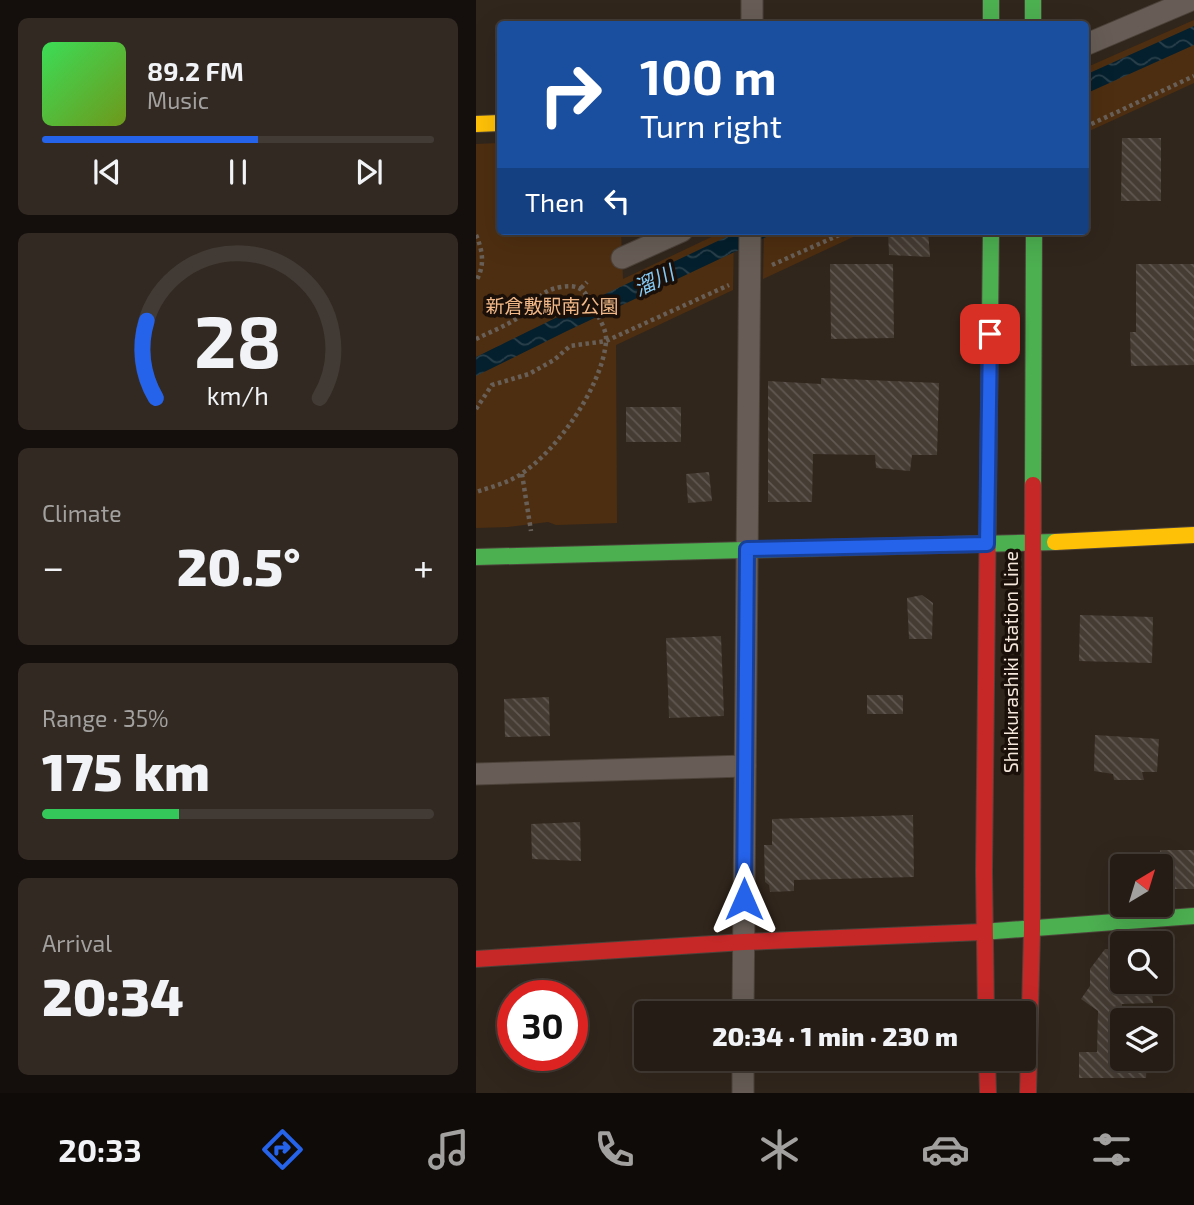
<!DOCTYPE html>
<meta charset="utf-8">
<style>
:root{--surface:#251c15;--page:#312922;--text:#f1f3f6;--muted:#a3a1a0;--line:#423a34;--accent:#2563eb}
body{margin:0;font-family:"Exo 2","Noto Sans JP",sans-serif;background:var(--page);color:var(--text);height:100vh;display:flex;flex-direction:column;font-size:26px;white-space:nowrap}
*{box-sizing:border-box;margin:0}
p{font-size:23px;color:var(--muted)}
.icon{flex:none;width:38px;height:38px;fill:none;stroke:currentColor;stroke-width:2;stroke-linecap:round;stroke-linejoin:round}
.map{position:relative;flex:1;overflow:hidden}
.sheet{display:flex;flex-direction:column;gap:18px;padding:18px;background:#140f0c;width:476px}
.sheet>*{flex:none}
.banner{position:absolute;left:21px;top:21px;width:592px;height:214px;border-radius:7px;box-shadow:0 7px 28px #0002,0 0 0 2px var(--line);background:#1a4fa0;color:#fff;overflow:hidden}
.needle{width:46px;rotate:38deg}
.buttons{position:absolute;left:634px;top:854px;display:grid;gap:14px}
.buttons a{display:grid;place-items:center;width:63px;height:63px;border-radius:7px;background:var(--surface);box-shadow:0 7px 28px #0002,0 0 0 2px var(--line);font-size:35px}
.speed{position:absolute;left:21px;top:980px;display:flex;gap:14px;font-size:35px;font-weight:700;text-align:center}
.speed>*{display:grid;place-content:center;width:91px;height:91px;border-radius:50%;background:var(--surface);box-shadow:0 7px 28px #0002,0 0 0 2px var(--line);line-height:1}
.speed .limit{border:10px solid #d22;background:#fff;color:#111}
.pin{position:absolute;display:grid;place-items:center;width:60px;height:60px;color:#fff;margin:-30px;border-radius:14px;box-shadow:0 4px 10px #0006}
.me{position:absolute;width:77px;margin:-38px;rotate:0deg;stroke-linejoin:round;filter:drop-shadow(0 0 5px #0008)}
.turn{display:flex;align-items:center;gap:24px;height:147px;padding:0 28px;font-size:32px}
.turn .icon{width:91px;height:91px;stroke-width:2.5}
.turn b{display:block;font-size:49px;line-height:60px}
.then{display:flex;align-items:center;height:66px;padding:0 28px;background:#0003;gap:14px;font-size:26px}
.big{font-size:52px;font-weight:800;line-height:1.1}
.sheet .card{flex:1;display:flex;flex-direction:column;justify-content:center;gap:10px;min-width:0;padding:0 24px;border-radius:10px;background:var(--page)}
.sheet .dial{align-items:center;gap:0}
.dial svg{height:182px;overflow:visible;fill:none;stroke:var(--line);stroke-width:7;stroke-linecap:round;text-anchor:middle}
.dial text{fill:var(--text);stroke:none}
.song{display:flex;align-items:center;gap:21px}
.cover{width:84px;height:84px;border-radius:10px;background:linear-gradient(135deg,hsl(130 70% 55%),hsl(80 70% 35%))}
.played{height:7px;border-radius:4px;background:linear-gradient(90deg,var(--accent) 55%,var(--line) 55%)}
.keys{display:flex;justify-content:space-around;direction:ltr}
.heat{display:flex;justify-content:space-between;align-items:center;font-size:38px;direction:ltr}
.charge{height:10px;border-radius:5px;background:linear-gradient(90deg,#34c759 35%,var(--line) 0)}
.trip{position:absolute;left:158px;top:1001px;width:402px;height:70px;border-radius:7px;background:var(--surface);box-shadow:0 7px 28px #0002,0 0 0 2px var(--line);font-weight:800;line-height:70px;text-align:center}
.tabs{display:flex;height:112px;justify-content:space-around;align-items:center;background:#0f0b08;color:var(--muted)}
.tabs .icon{width:49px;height:49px}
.tabs .active{color:var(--accent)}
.tabs b{font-size:32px;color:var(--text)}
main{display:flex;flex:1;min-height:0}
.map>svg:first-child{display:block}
.green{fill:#4e2e10}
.water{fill:url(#water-waves)}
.building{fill:url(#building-back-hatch)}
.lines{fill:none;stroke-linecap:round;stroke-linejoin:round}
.street-casing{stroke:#4c423a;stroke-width:23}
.fast-casing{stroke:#4c423a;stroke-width:18}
.slow-casing{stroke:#4c423a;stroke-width:18}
.jam-casing{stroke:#4c423a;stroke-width:18}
.path{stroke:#686058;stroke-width:4.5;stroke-dasharray:3.5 3.5;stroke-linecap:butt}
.street{stroke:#675d56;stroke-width:21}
.fast{stroke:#4caf50;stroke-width:16}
.slow{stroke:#ffc107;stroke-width:16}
.jam{stroke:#c62828;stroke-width:16}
.route-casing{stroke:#184099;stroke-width:18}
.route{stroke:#2563eb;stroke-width:12}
.labels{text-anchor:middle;stroke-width:7;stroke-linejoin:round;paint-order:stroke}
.park-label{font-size:19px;fill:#f3b888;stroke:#1a1009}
.street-label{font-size:19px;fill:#f5e7dc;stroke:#1a1009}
.water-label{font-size:21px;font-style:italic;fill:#85caf6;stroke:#1a1009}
</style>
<main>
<section class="sheet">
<div class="card">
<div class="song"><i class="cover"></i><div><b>89.2 FM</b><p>Music</p></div></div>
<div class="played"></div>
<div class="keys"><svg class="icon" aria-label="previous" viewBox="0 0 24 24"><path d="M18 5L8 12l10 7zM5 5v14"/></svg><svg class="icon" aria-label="pause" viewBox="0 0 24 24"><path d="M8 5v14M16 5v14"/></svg><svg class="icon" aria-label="next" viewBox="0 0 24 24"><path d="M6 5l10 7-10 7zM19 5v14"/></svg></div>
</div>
<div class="card dial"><svg viewBox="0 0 100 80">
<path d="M14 69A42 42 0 1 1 86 69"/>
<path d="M14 69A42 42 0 0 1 10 35" stroke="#2563eb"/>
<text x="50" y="56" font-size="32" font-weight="700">28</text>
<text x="50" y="72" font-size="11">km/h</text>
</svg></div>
<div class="card"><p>Climate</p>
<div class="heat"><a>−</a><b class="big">20.5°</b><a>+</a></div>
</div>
<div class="card"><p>Range · 35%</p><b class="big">175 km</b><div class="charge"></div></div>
<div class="card"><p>Arrival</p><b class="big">20:34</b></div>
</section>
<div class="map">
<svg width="718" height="1093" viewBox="0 0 718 1093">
<defs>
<pattern id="water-waves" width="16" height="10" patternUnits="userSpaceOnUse" patternTransform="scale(1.75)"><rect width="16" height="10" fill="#041f2d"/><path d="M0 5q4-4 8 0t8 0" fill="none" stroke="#29404b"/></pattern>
<pattern id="building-back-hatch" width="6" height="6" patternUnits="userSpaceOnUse" patternTransform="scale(1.75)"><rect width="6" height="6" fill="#453c34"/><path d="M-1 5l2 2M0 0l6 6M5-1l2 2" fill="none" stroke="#605851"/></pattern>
</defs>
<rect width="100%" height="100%" fill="#31261c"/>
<g class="green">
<polygon points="718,20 718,83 609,133 609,68"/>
<polygon points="24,143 24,231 145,231 147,279 248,231 258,231 257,290 140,345 141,523 80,525 72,522 32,527 0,528 0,144"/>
<polygon points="288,231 390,231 287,279"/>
</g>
<g class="water">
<polygon points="718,26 718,45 609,94 609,75"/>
<polygon points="263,231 303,231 91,331 0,376 0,357 108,304"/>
</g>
<g class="building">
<polygon points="646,138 685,138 685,201 645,201"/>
<polygon points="412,231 452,231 454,257 413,255"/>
<polygon points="354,264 417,264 418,338 355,339"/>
<polygon points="660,264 718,264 718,365 655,366 654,332 660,332"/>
<polygon points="345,378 463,383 461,455 436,455 434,471 400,468 399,455 337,454 336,502 292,502 292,381 345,384"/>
<rect x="150" y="407" width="55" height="35"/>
<polygon points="233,472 236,501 212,503 210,474"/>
<polygon points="446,595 457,603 456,639 433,639 431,598"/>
<polygon points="604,615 677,617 676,663 603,661"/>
<polygon points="245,636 248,716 193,718 190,638"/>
<rect x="391" y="695" width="36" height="19"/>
<polygon points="73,697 74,736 29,737 28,699"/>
<polygon points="619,735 683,739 681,772 666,772 668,780 638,780 637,774 618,771"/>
<polygon points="437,815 438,877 318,880 318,891 294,892 293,885 289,882 288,845 296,845 296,819"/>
<polygon points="104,822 105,861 56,859 55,824"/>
<rect x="684" y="850" width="34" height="39"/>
<polygon points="629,949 646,949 646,982 675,982 677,1003 646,1004 646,1059 671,1059 670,1078 603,1078 603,1052 621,1052 622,1011 605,999 614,986 614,969"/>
</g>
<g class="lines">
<g class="street-casing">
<g id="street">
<polyline points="276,24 276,0"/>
<polyline points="609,45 715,0"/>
<polyline points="146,258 206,231"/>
<polyline points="0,774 269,766"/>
<polyline points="267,1013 274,231"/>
<polyline points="267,1093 267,1059"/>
</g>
</g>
<g class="fast-casing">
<g id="fast">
<polyline points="515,0 515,24"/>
<polyline points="557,0 557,24"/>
<polyline points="557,485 558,231"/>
<polyline points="512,499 515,231"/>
<polyline points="0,557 579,542"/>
<polyline points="506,932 718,916"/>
</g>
</g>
<g class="slow-casing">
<g id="slow">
<polyline points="0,124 24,123"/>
<polyline points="579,542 718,535"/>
</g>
</g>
<g class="jam-casing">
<g id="jam">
<polyline points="0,959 268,942 506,932"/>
<polyline points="510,1013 508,872 512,499"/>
<polyline points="511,1059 512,1093"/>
<polyline points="552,1093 556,930 557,485"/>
</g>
</g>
<g class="path">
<polyline points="609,127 718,76"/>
<path d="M0,235C7,251 9,266 0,281"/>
<polyline points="296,265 372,231"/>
<polyline points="105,288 111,282"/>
<path d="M0,339C14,332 30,326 43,317C61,305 60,291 85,287C104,284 109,290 117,307C122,317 131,329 130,341C127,385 81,451 45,474C32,483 15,487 0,492"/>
<polyline points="0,409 16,385 53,374 78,360 94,346 130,341 253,285"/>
<polyline points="46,474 55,531"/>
</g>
<use href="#street" class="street"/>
<use href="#fast" class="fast"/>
<use href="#slow" class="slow"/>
<use href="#jam" class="jam"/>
</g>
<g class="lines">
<g class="route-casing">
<polyline id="route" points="268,899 271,549 511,544 514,334"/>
</g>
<use href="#route" class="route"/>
</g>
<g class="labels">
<g class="park-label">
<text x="76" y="313">新倉敷駅南公園</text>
</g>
<g class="street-label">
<text transform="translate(535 662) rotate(-90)" y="7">Shinkurashiki Station Line</text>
</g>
<g class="water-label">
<text transform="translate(178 281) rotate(-26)" y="7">溜川</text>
</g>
</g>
</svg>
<div class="buttons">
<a><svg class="needle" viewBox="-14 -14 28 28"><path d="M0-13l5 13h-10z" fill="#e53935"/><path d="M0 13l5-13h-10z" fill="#a3a1a0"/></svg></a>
<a><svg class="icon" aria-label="search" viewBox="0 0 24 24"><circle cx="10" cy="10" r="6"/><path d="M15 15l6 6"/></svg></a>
<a><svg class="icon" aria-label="layers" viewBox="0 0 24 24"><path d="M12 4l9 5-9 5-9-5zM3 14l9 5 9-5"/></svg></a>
</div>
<div class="speed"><div class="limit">30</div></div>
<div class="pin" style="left:514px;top:334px;background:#d93025"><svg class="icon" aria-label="arrive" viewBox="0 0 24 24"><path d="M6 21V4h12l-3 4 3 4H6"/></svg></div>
<svg class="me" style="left:268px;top:899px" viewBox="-20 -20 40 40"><path d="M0-17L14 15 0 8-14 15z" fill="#2563eb" stroke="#fff" stroke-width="4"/></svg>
<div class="trip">20:34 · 1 min · 230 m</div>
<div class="banner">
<div class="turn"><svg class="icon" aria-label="right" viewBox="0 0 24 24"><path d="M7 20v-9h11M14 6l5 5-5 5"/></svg><div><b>100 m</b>Turn right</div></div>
<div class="then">Then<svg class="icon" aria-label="left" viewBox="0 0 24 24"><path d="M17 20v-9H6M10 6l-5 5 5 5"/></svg></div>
</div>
</div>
</main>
<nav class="tabs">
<b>20:33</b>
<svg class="icon active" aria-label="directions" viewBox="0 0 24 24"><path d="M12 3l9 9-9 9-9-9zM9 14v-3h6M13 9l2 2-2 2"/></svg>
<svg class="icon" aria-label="music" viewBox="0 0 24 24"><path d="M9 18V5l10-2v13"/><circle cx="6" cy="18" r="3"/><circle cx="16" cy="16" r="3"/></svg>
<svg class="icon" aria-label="phone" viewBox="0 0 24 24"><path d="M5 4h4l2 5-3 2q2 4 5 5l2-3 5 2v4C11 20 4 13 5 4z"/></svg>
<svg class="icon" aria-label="climate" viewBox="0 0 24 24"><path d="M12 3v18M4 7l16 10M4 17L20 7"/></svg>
<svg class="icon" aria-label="car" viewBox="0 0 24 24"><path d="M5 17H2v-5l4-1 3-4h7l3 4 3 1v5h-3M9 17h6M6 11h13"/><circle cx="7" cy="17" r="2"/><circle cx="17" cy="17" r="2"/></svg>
<svg class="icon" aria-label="filters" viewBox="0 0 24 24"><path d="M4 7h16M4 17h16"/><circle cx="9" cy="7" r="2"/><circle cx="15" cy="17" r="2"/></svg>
</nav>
